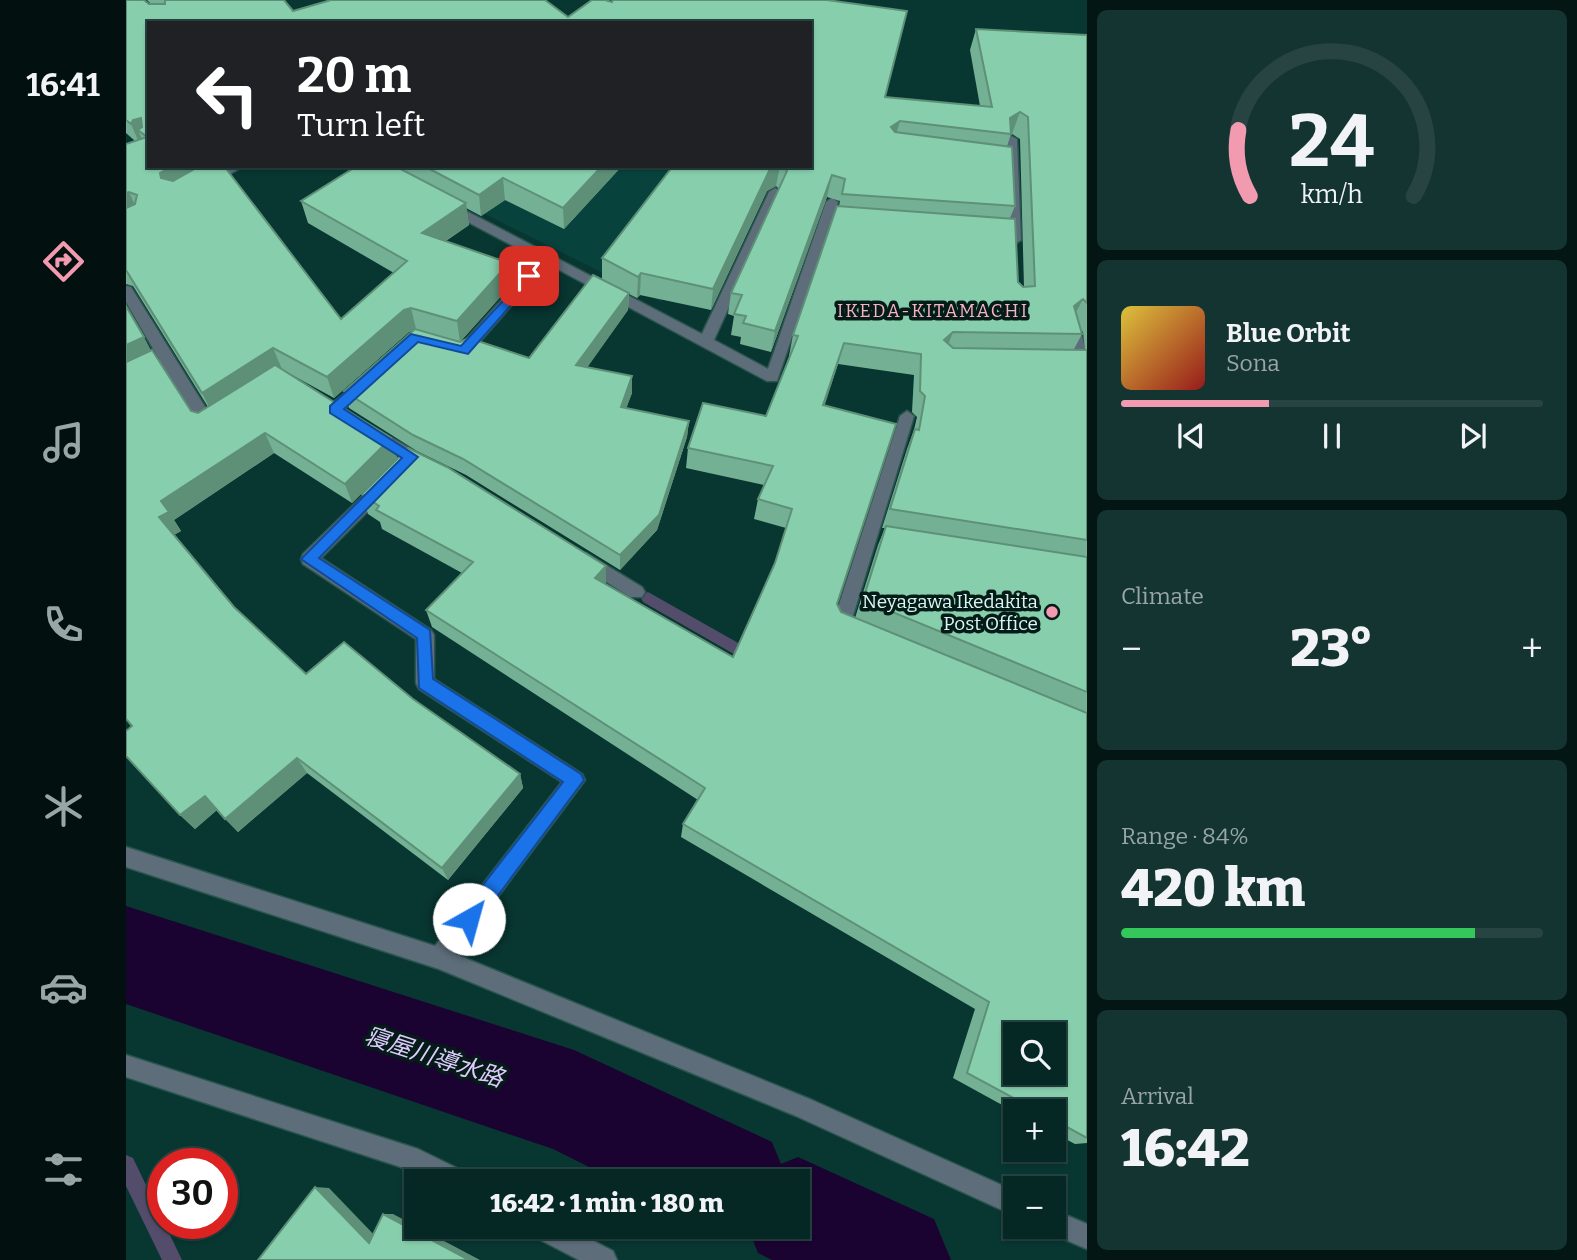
<!DOCTYPE html>
<meta charset="utf-8">
<style>
:root{--surface:#062825;--page:#143432;--text:#f1f3f6;--muted:#98a6a7;--line:#274442;--accent:#f29ab0}
body{margin:0;font-family:Bitter,"Noto Sans JP",serif;background:var(--page);color:var(--text);height:100vh;display:flex;flex-direction:column;font-size:26px;white-space:nowrap}
*{box-sizing:border-box;margin:0}
p{font-size:23px;color:var(--muted)}
.icon{flex:none;width:38px;height:38px;fill:none;stroke:currentColor;stroke-width:2;stroke-linecap:round;stroke-linejoin:round}
.map{position:relative;flex:1;overflow:hidden}
.sheet{display:flex;flex-direction:column;gap:10px;padding:10px;background:#031614;width:490px}
.sheet>*{flex:none}
.hud{position:absolute;left:21px;top:21px;width:665px;height:147px;border-radius:0px;box-shadow:0 2px 5px #0004,0 0 0 2px var(--line);background:#202124;color:#fff;overflow:hidden}
.buttons{position:absolute;left:877px;top:1022px;display:grid;gap:14px}
.buttons a{display:grid;place-items:center;width:63px;height:63px;border-radius:0px;background:var(--surface);box-shadow:0 2px 5px #0004,0 0 0 2px var(--line);font-size:35px}
.speed{position:absolute;left:21px;top:1148px;display:flex;gap:14px;font-size:35px;font-weight:700;text-align:center}
.speed>*{display:grid;place-content:center;width:91px;height:91px;border-radius:50%;background:var(--surface);box-shadow:0 2px 5px #0004,0 0 0 2px var(--line);line-height:1}
.speed .limit{border:10px solid #d22;background:#fff;color:#111}
.pin{position:absolute;display:grid;place-items:center;width:60px;height:60px;color:#fff;margin:-30px;border-radius:14px;box-shadow:0 4px 10px #0006}
.me{position:absolute;width:77px;margin:-38px;rotate:38deg;stroke-linejoin:round;filter:drop-shadow(0 0 5px #0008)}
.turn{display:flex;align-items:center;gap:24px;height:147px;padding:0 35px;font-size:32px}
.turn .icon{width:91px;height:91px;stroke-width:2.5}
.turn b{display:block;font-size:49px;line-height:60px}
.big{font-size:52px;font-weight:800;line-height:1.1}
.sheet .widget{flex:1;display:flex;flex-direction:column;justify-content:center;gap:10px;min-width:0;padding:0 24px;border-radius:10px;background:var(--page)}
.sheet .dial{align-items:center;gap:0}
.dial svg{height:182px;overflow:visible;fill:none;stroke:var(--line);stroke-width:7;stroke-linecap:round;text-anchor:middle}
.dial text{fill:var(--text);stroke:none}
.song{display:flex;align-items:center;gap:21px}
.cover{width:84px;height:84px;border-radius:10px;background:linear-gradient(135deg,hsl(50 70% 55%),hsl(0 70% 35%))}
.played{height:7px;border-radius:4px;background:linear-gradient(90deg,var(--accent) 35%,var(--line) 35%)}
.keys{display:flex;justify-content:space-around;direction:ltr}
.heat{display:flex;justify-content:space-between;align-items:center;font-size:38px;direction:ltr}
.charge{height:10px;border-radius:5px;background:linear-gradient(90deg,#34c759 84%,var(--line) 0)}
.trip{position:absolute;left:278px;top:1169px;width:406px;height:70px;border-radius:0px;background:var(--surface);box-shadow:0 2px 5px #0004,0 0 0 2px var(--line);font-weight:800;line-height:70px;text-align:center}
main{display:flex;flex:1;min-height:0}
.tabs{display:flex;flex-direction:column;width:126px;justify-content:space-around;align-items:center;background:#02100f;color:var(--muted)}
.tabs .icon{width:49px;height:49px}
.tabs .selected{color:var(--accent)}
.tabs b{font-size:32px;color:var(--text)}
.map>svg:first-child{display:block}
.built{fill:#08423c}
.lines{fill:none;stroke-linecap:round;stroke-linejoin:round}
.stream{fill:#544c6b;fill-rule:evenodd}
.river{fill:#1b0331;fill-rule:evenodd}
.minor-casing{stroke:#2a5550;stroke-width:3}
.minor{fill:#5e6d7a;fill-rule:evenodd}
.wall{fill:#74b194;fill-rule:evenodd}
.shaded-wall{fill:#5e9078}
.building{fill:#87ceac;stroke:#5e9078;stroke-width:2;fill-rule:evenodd}
.route{fill:#1a73e8;stroke:#114b97;stroke-width:2}
.poi-dot{fill:#f29ab0;stroke:#041b18;stroke-width:2.5}
.labels{text-anchor:middle;stroke-width:7;stroke-linejoin:round;paint-order:stroke}
.far-neighbourhood-label{font-size:18px;letter-spacing:2px;fill:#f6b4c3;stroke:#041b18}
.poi-label{font-size:19px;fill:#daf6f1;stroke:#041b18;text-anchor:end}
.near-water-label{font-size:24px;font-style:italic;fill:#dfccfd;stroke:#041b18}
</style>
<main>
<nav class="tabs">
<b>16:41</b>
<svg class="icon selected" aria-label="directions" viewBox="0 0 24 24"><path d="M12 3l9 9-9 9-9-9zM9 14v-3h6M13 9l2 2-2 2"/></svg>
<svg class="icon" aria-label="music" viewBox="0 0 24 24"><path d="M9 18V5l10-2v13"/><circle cx="6" cy="18" r="3"/><circle cx="16" cy="16" r="3"/></svg>
<svg class="icon" aria-label="phone" viewBox="0 0 24 24"><path d="M5 4h4l2 5-3 2q2 4 5 5l2-3 5 2v4C11 20 4 13 5 4z"/></svg>
<svg class="icon" aria-label="climate" viewBox="0 0 24 24"><path d="M12 3v18M4 7l16 10M4 17L20 7"/></svg>
<svg class="icon" aria-label="car" viewBox="0 0 24 24"><path d="M5 17H2v-5l4-1 3-4h7l3 4 3 1v5h-3M9 17h6M6 11h13"/><circle cx="7" cy="17" r="2"/><circle cx="17" cy="17" r="2"/></svg>
<svg class="icon" aria-label="filters" viewBox="0 0 24 24"><path d="M4 7h16M4 17h16"/><circle cx="9" cy="7" r="2"/><circle cx="15" cy="17" r="2"/></svg>
</nav>
<div class="map">
<svg width="961" height="1260" viewBox="0 0 961 1260">
<rect width="100%" height="100%" fill="#083631"/>
<polygon class="built" points="399,166 616,166 535,302 355,212"/>
<g class="lines">
<g class="stream">
<polygon points="522,592 630,653 632,657 630,661 625,663 620,661 517,602 515,598 517,594"/>
<polygon points="0,1155 7,1158 56,1260 36,1260 0,1186"/>
</g>
<polygon class="river" points="0,906 448,1050 646,1142 655,1164 672,1157 808,1219 825,1260 646,1260 632,1253 623,1230 607,1236 584,1227 672,1227 672,1181 491,1181 427,1149 0,1004"/>
<g class="minor-casing">
<g id="minor">
<polygon points="885,136 891,139 895,240 889,244 883,240 879,139"/>
<polygon points="102,166 118,166 86,184 76,181"/>
<polygon points="649,188 655,192 588,340 642,369 700,202 706,198 712,202 651,381 641,381 422,264 343,354 333,354 322,348 329,343 335,345 412,259 319,210 319,204 327,204 576,334 643,192"/>
<polygon points="0,286 5,287 86,418 93,419 96,423 83,431 78,430 38,368 0,386 0,375 33,359 0,302"/>
<path d="M946,323C961,330 961,368 961,384L954,379L939,328Z"/>
<polygon points="237,379 244,384 242,388 214,413 204,413 204,405"/>
<polygon points="781,411 788,416 726,619 734,627 731,632 725,634 710,628 707,623 774,416"/>
<polygon points="247,427 303,459 306,463 303,467 293,467 242,437 239,433 242,429"/>
<polygon points="256,481 262,483 264,487 262,491 195,558 305,630 308,635 308,679 456,774 459,780 329,954 686,1100 889,1191 889,1216 670,1116 313,969 0,867 0,847 309,946 436,782 293,689 290,683 290,639 177,564 175,559 177,554 250,483"/>
<polygon points="460,553 516,587 519,592 516,597 504,597 454,565 452,560 454,555"/>
<polygon points="0,1055 292,1149 339,1172 342,1181 306,1181 287,1171 0,1077"/>
<polygon points="928,1210 961,1224 961,1249 919,1231 918,1227 928,1227"/>
<polygon points="404,1227 441,1227 487,1251 491,1260 453,1260 407,1236"/>
</g>
</g>
<use href="#minor" class="minor"/>
</g>
<path class="wall" d="M0,0H18L23,4H25L21,0H158L167,11L205,0H419L442,17L466,0H479L486,2L487,0H701L781,11L759,97L854,106L844,50L850,29L961,35V1143L949,1144L928,1133V1111L889,1112L827,1078L849,1009L555,837L557,824L572,800L306,627L300,610L336,573L256,529L254,522L242,514L236,494L282,448L321,467L480,566V584L607,657L649,563L660,528L628,519L632,499L638,485L560,468L562,448L577,403L640,416L664,356H663L667,335L711,206H713L714,201L701,197L645,352L614,344L615,337L605,335L608,316L602,314L605,293L653,189L650,186L641,191L585,310L514,295L511,298L503,294L502,310L461,367L506,376V393L500,408L563,421L561,437L531,530L494,570L340,475L291,451L223,408L218,391L288,330L283,332L208,398L155,369L265,438L271,458L226,503L148,453L48,520L55,531L48,535L108,607L180,674L218,642L287,699L394,774L397,788L322,880L181,773L112,832L91,810L69,829L54,815L0,756V731L6,726L0,719V306L25,351L65,411L72,413L82,407L7,286L0,284V144L9,141L0,133ZM23,23H684V166H547L476,258V280L478,281L467,275L403,358L343,338L334,342L386,284L383,263L320,241L343,225L340,208L355,216L379,200L438,229L496,166H231L175,201L182,223L268,273L215,319L98,166H23ZM885,134H886L894,139L898,287H897L892,282L889,219L884,218L889,206L886,147L881,146ZM955,330L957,332L959,350L948,349L956,334ZM712,364L788,375L786,412L791,417L788,430L781,449L756,528H759L752,545L729,618L748,625L715,612L711,604L770,424L698,405ZM889,1034H928V1073H889Z"/>
<g class="shaded-wall">
<polygon points="894,112 886,134 885,134 884,118"/>
<polygon points="15,118 21,137 12,130 17,141 14,145 5,124 7,120"/>
<polygon points="774,121 768,142 765,127"/>
<polygon points="47,166 96,166 44,195 35,178 34,173"/>
<polygon points="476,166 496,166 438,229 437,208"/>
<polygon points="650,166 654,166 650,186 641,191 585,310 587,289 644,169"/>
<polygon points="706,175 701,197 645,352 649,331"/>
<polygon points="377,178 379,200 355,216 353,195"/>
<polygon points="3,192 13,214 0,220 0,193"/>
<polygon points="340,203 343,225 300,254 296,233"/>
<polygon points="383,263 386,284 334,342 331,321"/>
<polygon points="515,273 514,295 511,298 512,277"/>
<polygon points="503,293 502,310 451,382 450,365"/>
<polygon points="957,299 946,320 948,306"/>
<polygon points="285,308 290,329 283,332 208,398 201,377 278,310"/>
<polygon points="827,332 819,353 818,340"/>
<polygon points="18,337 29,358 0,372 0,345"/>
<polygon points="718,343 712,364 692,426 697,405"/>
<polygon points="147,348 156,369 86,413 76,393"/>
<polygon points="506,376 506,393 495,423 495,407"/>
<polygon points="563,421 561,437 531,530 494,570 494,555"/>
<polygon points="139,433 148,453 48,520 55,531 45,536 33,517 35,501"/>
<polygon points="265,438 271,458 226,503 219,484"/>
<polygon points="480,566 480,585 469,578"/>
<polygon points="171,758 181,773 112,832 99,819"/>
<polygon points="394,774 397,788 322,880 316,868"/>
<polygon points="79,796 92,809 69,829 54,815"/>
<polygon points="189,1187 203,1188 254,1241 243,1243"/>
<polygon points="257,1214 267,1214 354,1260 343,1260"/>
</g>
<g class="building">
<path d="M0,0H18L23,4H39V0H158L167,11L205,0H419L442,17L466,0H479L486,2L487,0H701L781,11L759,97L866,107L850,29L961,35V303L957,299L948,306L956,334L827,332L818,340L827,348L961,350V540L764,509L789,429L793,430L799,396L794,391L795,354L718,343L697,405L770,424L711,604L715,612L961,713V1138L928,1120V1111H912L841,1073L863,1002L557,824L579,788L300,610L347,562L250,510L253,506L236,494L282,448L321,467L480,566L469,578L607,657L649,563L666,509L632,499L647,466L562,448L577,403L640,416L672,336L667,335L711,206L889,219L892,282L897,287L909,286L902,117L894,112L884,118L885,134L774,121L765,127L769,132L886,147L889,206L716,194L719,179L706,175L649,331L617,323L620,316L608,314L616,295L605,293L661,171L656,166H684V23H23V166H47L34,173L35,178L47,181L74,166H98L215,319L281,261L175,201L231,166H269L340,203L296,233L383,263L331,321L285,308L278,310L201,377L147,348L76,393L0,270V208L9,204L11,195L3,192L0,193V144L21,137L12,130L16,127L15,118L7,120L5,124L0,120ZM889,1034H928V1073H889Z"/>
<polygon points="298,166 476,166 437,208 377,178 353,195"/>
<polygon points="547,166 650,166 644,169 587,289 515,273 512,277 476,258"/>
<polygon points="467,275 503,293 450,365 506,376 495,407 563,421 533,515 494,555 337,459 287,435 218,391 289,329 334,342 343,338 403,358"/>
<polygon points="0,306 18,337 0,345"/>
<polygon points="26,350 65,411 72,413 149,365 265,438 219,484 139,433 35,501 43,512 33,517 108,607 180,674 218,642 287,699 394,774 316,868 171,758 99,819 79,796 54,815 0,756 0,731 6,726 0,719 0,362"/>
<polygon points="760,526 961,557 961,692 737,600"/>
<polygon points="189,1187 243,1243 257,1214 343,1260 132,1260"/>
</g>
<polygon class="route" points="403,273 409,276 408,279 342,354 292,342 218,409 292,457 193,558 304,630 307,679 455,774 458,780 350,925 343,928 336,925 334,919 336,912 437,782 293,688 291,638 175,559 276,458 204,413 204,406 285,334 335,346"/>
<circle class="poi-dot" cx="926" cy="612" r="7"/>
<g class="labels">
<g class="far-neighbourhood-label">
<text x="807" y="317">IKEDA-KITAMACHI</text>
</g>
<g class="poi-label">
<text x="912" y="608">Neyagawa Ikedakita<tspan x="912" dy="22">Post Office</tspan></text>
</g>
<g class="near-water-label">
<text transform="translate(308 1057) rotate(18)" y="8">寝屋川導水路</text>
</g>
</g>
</svg>
<div class="buttons">
<a><svg class="icon" aria-label="search" viewBox="0 0 24 24"><circle cx="10" cy="10" r="6"/><path d="M15 15l6 6"/></svg></a>
<a>+</a>
<a>−</a>
</div>
<div class="speed"><div class="limit">30</div></div>
<div class="pin" style="left:403px;top:276px;background:#d93025"><svg class="icon" aria-label="arrive" viewBox="0 0 24 24"><path d="M6 21V4h12l-3 4 3 4H6"/></svg></div>
<svg class="me" style="left:343px;top:919px" viewBox="-20 -20 40 40"><circle r="19" fill="#fff"/><path d="M0-13L10 11 0 6-10 11z" fill="#1a73e8"/></svg>
<div class="trip">16:42 · 1 min · 180 m</div>
<div class="hud">
<div class="turn"><svg class="icon" aria-label="left" viewBox="0 0 24 24"><path d="M17 20v-9H6M10 6l-5 5 5 5"/></svg><div><b>20 m</b>Turn left</div></div>
</div>
</div>
<section class="sheet">
<div class="widget dial"><svg viewBox="0 0 100 80">
<path d="M14 69A42 42 0 1 1 86 69"/>
<path d="M14 69A42 42 0 0 1 9 40" stroke="#f29ab0"/>
<text x="50" y="56" font-size="32" font-weight="700">24</text>
<text x="50" y="72" font-size="11">km/h</text>
</svg></div>
<div class="widget">
<div class="song"><i class="cover"></i><div><b>Blue Orbit</b><p>Sona</p></div></div>
<div class="played"></div>
<div class="keys"><svg class="icon" aria-label="previous" viewBox="0 0 24 24"><path d="M18 5L8 12l10 7zM5 5v14"/></svg><svg class="icon" aria-label="pause" viewBox="0 0 24 24"><path d="M8 5v14M16 5v14"/></svg><svg class="icon" aria-label="next" viewBox="0 0 24 24"><path d="M6 5l10 7-10 7zM19 5v14"/></svg></div>
</div>
<div class="widget"><p>Climate</p>
<div class="heat"><a>−</a><b class="big">23°</b><a>+</a></div>
</div>
<div class="widget"><p>Range · 84%</p><b class="big">420 km</b><div class="charge"></div></div>
<div class="widget"><p>Arrival</p><b class="big">16:42</b></div>
</section>
</main>
